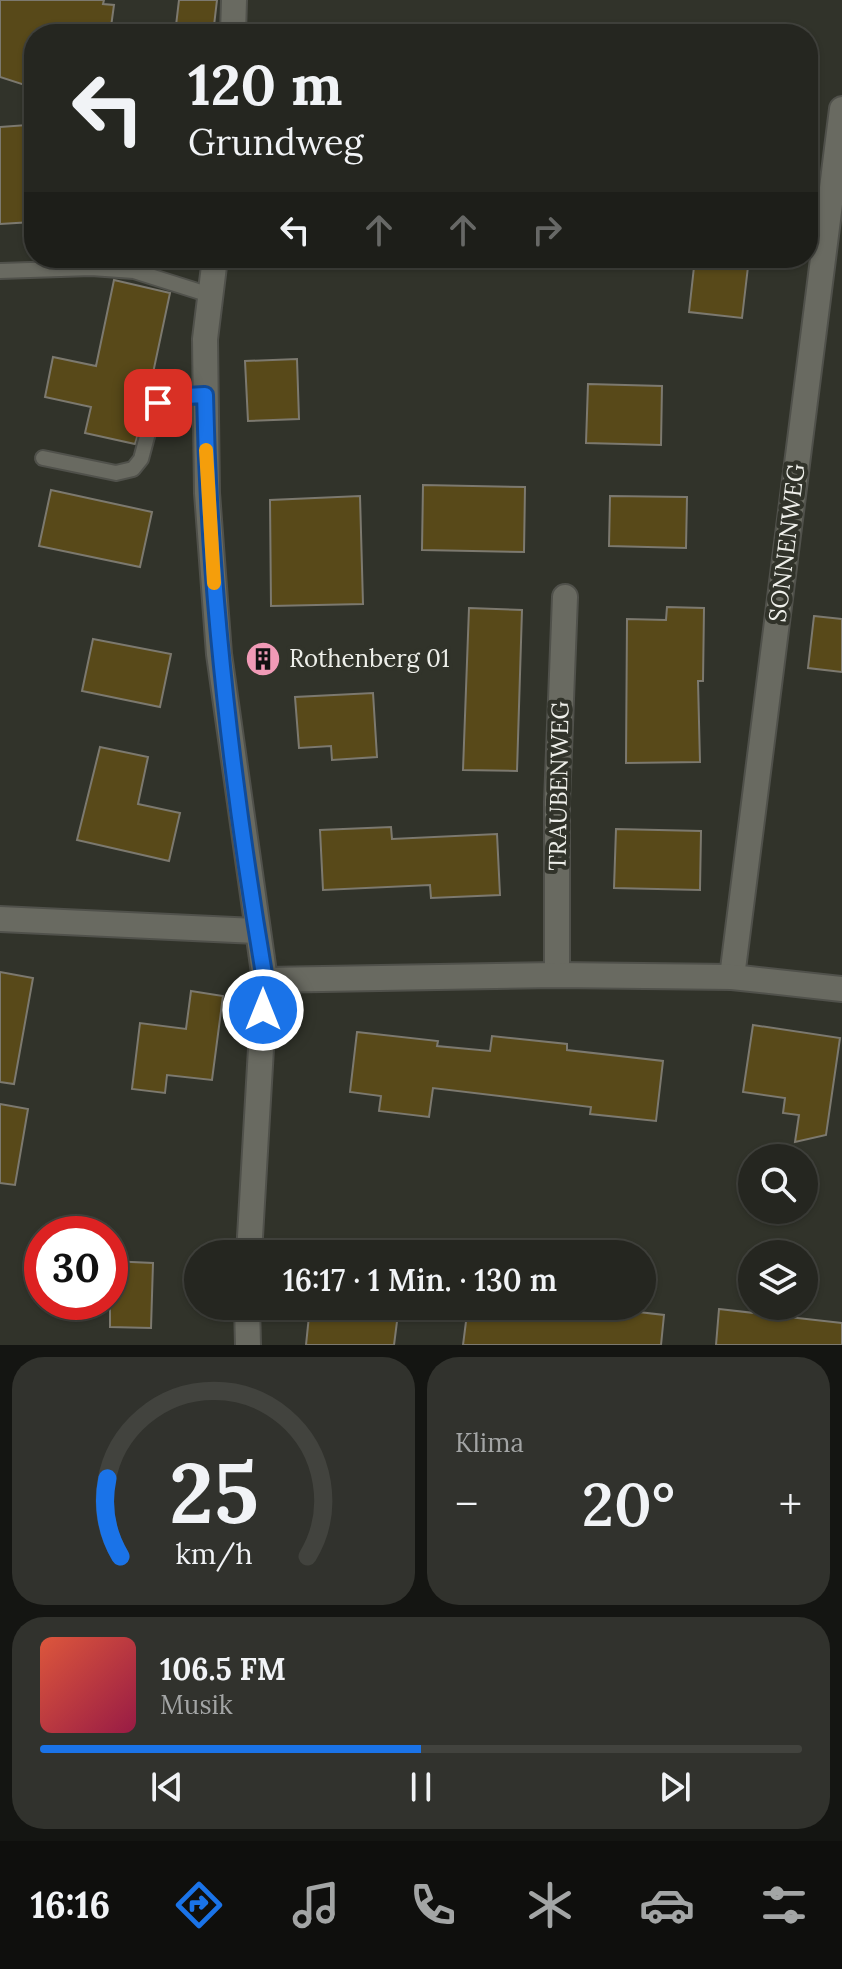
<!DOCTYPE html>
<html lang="de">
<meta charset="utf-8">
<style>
:root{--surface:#252620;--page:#31322d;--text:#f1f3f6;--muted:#a3a5a5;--line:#42433e;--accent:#1a73e8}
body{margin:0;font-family:Lora,serif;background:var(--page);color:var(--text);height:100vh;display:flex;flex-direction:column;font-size:30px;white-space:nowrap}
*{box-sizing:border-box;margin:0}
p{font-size:26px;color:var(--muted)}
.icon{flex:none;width:44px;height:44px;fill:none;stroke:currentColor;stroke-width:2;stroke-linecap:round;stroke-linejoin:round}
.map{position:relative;height:1345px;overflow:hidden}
.side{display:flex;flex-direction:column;gap:12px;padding:12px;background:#141512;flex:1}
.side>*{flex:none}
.guide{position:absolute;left:24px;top:24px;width:794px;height:244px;border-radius:32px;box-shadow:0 2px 6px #0004,0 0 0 2px var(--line);background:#252620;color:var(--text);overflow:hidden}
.fabs{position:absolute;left:738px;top:1144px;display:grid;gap:16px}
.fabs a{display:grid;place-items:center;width:80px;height:80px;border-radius:50%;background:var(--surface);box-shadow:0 2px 6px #0004,0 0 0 2px var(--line);font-size:40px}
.speed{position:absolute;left:24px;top:1216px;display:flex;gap:16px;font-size:40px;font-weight:700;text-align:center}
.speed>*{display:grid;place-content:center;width:104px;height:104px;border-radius:50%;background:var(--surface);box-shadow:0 2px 6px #0004,0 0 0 2px var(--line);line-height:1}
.speed .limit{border:12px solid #d22;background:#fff;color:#111}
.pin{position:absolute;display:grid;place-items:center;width:68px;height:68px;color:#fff;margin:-34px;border-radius:16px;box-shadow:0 4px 12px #0006}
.me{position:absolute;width:88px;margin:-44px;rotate:0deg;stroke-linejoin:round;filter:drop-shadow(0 0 6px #0008)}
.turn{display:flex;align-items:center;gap:28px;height:168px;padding:0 32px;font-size:36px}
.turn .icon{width:104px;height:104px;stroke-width:2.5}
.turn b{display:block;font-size:56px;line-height:68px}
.lanes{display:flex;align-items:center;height:76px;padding:0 32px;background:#0003;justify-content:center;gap:40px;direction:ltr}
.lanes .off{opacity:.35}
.big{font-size:60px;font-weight:600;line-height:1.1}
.side .card{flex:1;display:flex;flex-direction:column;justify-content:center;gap:12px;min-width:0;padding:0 28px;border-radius:32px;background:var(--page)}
.side .dial{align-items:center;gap:0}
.dial svg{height:208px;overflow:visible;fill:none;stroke:var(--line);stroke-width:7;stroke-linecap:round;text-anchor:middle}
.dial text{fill:var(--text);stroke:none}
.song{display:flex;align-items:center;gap:24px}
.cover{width:96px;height:96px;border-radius:12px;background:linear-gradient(135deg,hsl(10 70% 55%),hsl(340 70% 35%))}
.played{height:8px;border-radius:4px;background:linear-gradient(90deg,var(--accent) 50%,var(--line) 50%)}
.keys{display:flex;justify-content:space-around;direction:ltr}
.heat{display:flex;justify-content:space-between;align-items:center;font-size:44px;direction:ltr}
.side .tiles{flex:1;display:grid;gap:12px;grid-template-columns:1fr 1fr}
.card:last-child{grid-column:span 2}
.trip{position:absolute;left:184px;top:1240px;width:472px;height:80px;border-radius:40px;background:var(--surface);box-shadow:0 2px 6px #0004,0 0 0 2px var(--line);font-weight:600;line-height:80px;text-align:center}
.tab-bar{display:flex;height:128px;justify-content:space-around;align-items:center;background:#0f0f0d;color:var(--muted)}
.tab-bar .icon{width:56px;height:56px}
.tab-bar .on{color:var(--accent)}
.tab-bar b{font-size:36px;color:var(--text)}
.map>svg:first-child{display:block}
.building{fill:#584919;stroke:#7c796f;stroke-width:2}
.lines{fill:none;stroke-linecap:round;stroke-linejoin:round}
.service-casing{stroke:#50514b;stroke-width:18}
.minor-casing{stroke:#50514b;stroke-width:28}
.service{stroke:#696a61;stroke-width:14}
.minor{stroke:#696a61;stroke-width:24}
.route-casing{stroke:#114b97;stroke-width:20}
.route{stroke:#1a73e8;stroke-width:14}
.slow{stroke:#f59e0b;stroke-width:14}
.labels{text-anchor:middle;stroke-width:8;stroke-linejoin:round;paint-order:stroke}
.street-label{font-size:24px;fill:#eeefea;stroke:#31332a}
.poi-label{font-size:24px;fill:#eeefea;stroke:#31332a;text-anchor:start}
</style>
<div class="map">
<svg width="842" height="1345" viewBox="0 0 842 1345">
<rect width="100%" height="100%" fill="#31332a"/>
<g class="building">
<polygon points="0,0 104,0 103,4 114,5 110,34 34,34 34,88 0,77"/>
<polygon points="179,0 217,0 213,34 175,34"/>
<polygon points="27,125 32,222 0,224 0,127"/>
<polygon points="695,258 749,258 742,318 689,312"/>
<polygon points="114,280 170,293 146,406 135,444 85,433 91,407 45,397 53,357 96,366"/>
<polygon points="297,359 299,419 248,421 245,361"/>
<polygon points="588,384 662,386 661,445 586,443"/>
<polygon points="423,485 525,487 524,552 422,550"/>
<polygon points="51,490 152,512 140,567 39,546"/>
<polygon points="360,496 363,604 271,606 270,500"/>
<polygon points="610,496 687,497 686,548 609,546"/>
<polygon points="667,607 704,608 703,681 698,681 700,762 626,763 627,619 666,620"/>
<polygon points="469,608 522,610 517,771 463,770"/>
<polygon points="814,616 842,619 842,672 808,668"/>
<polygon points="93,639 171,654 160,707 82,691"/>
<polygon points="373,693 377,757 332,760 331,746 299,748 295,697"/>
<polygon points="100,747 148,757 138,804 180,813 169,861 77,840"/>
<polygon points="391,827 392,839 497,834 500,895 431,898 430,885 323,890 320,830"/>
<polygon points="616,829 701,831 700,890 614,888"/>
<polygon points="0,972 33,978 14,1084 0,1082"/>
<polygon points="191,991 223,996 212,1080 167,1075 165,1093 132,1089 140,1023 186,1029"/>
<polygon points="753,1025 840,1038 826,1135 795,1142 799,1115 783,1113 785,1098 743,1092"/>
<polygon points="357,1032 438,1041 437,1046 490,1051 492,1036 567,1044 567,1050 663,1061 656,1121 590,1114 591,1107 433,1088 429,1117 379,1111 381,1096 350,1092"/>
<polygon points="0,1104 28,1109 15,1185 0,1183"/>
<polygon points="110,1261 153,1263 151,1328 110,1327"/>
<polygon points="310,1306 399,1306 394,1345 306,1345"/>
<polygon points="468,1306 548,1306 547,1308 600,1314 621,1310 664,1315 661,1345 463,1345"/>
<polygon points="719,1309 842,1323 842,1345 716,1345"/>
</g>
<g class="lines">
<g class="service-casing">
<g id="service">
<polyline points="0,271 91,268 134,271 210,295"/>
<polyline points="43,458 116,473 133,469 141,459 153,414 158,403 166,397 205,395"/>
</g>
</g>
<g class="minor-casing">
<g id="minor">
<polyline points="233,34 234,0"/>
<polyline points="215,258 205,339 207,493 219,654 265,980 249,1254"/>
<polyline points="0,919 257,931"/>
<polyline points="557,975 557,802 565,597"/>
<polyline points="732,977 842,109"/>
<polyline points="265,980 557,975 732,977 842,989"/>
<polyline points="247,1306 248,1345"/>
</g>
</g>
<use href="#service" class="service"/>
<use href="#minor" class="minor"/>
</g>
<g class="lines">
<g class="route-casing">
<path id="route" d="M158,403L166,397L205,395C209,591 232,786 265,980L263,1010"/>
</g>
<use href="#route" class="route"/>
<polyline class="slow" points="206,450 214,583"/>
</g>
<defs>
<g id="building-disc" transform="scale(1.8)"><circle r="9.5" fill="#f09ab6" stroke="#31332a"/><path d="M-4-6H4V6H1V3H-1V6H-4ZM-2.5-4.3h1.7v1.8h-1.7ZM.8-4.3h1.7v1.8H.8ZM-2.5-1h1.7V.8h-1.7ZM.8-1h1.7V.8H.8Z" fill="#111"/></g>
</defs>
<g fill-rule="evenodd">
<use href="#building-disc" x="263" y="659"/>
</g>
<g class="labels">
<g class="street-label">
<text transform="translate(787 543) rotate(-83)" y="8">SONNENWEG</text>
<text transform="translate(559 786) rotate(-89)" y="8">TRAUBENWEG</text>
</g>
<g class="poi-label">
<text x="289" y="667">Rothenberg 01</text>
</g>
</g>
</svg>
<div class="fabs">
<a><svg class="icon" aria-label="search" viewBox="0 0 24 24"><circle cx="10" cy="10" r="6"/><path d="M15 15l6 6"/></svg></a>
<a><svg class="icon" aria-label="layers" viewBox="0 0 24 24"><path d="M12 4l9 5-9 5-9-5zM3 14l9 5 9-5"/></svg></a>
</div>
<div class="speed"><div class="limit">30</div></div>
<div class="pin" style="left:158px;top:403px;background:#d93025"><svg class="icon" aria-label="arrive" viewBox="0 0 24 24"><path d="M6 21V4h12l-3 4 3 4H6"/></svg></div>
<svg class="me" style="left:263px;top:1010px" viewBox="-20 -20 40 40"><circle r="17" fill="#1a73e8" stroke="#fff" stroke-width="3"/><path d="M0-11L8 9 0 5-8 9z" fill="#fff"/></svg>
<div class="trip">16:17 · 1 Min. · 130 m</div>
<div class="guide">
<div class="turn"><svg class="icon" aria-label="left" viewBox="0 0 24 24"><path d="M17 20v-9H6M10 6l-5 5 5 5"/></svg><div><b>120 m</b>Grundweg</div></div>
<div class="lanes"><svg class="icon" aria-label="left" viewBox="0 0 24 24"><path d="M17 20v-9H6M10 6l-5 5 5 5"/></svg><svg class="icon off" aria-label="ahead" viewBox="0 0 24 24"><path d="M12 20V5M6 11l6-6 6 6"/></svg><svg class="icon off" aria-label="ahead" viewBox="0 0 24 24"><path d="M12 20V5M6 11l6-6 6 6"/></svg><svg class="icon off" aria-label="right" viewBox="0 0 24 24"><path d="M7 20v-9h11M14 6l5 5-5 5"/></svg></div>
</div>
</div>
<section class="side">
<div class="tiles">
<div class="card dial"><svg viewBox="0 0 100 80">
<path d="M14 69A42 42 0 1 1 86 69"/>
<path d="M14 69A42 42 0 0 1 9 39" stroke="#1a73e8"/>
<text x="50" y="56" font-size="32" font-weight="700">25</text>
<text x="50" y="72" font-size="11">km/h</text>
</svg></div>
<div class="card"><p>Klima</p>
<div class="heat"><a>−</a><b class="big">20°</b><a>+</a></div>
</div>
<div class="card">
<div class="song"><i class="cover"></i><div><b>106.5 FM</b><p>Musik</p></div></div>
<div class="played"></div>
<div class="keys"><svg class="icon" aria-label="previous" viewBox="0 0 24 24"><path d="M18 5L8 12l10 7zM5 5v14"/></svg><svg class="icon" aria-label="pause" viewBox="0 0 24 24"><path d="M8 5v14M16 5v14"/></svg><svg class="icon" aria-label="next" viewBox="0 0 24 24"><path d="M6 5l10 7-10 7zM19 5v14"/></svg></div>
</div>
</div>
</section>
<nav class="tab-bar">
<b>16:16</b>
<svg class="icon on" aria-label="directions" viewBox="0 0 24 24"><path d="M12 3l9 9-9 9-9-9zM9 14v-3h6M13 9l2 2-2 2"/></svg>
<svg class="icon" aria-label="music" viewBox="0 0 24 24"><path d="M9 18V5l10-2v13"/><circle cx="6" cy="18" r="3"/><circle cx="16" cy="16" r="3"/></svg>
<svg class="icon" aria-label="phone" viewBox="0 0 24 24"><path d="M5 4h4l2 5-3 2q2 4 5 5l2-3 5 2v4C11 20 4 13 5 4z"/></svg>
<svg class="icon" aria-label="climate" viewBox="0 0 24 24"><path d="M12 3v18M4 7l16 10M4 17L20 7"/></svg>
<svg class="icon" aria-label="car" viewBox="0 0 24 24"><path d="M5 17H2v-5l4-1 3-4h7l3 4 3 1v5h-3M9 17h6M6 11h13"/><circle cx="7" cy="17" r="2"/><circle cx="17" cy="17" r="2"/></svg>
<svg class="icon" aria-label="filters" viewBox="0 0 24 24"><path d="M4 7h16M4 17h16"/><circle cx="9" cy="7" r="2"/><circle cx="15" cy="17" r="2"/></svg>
</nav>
